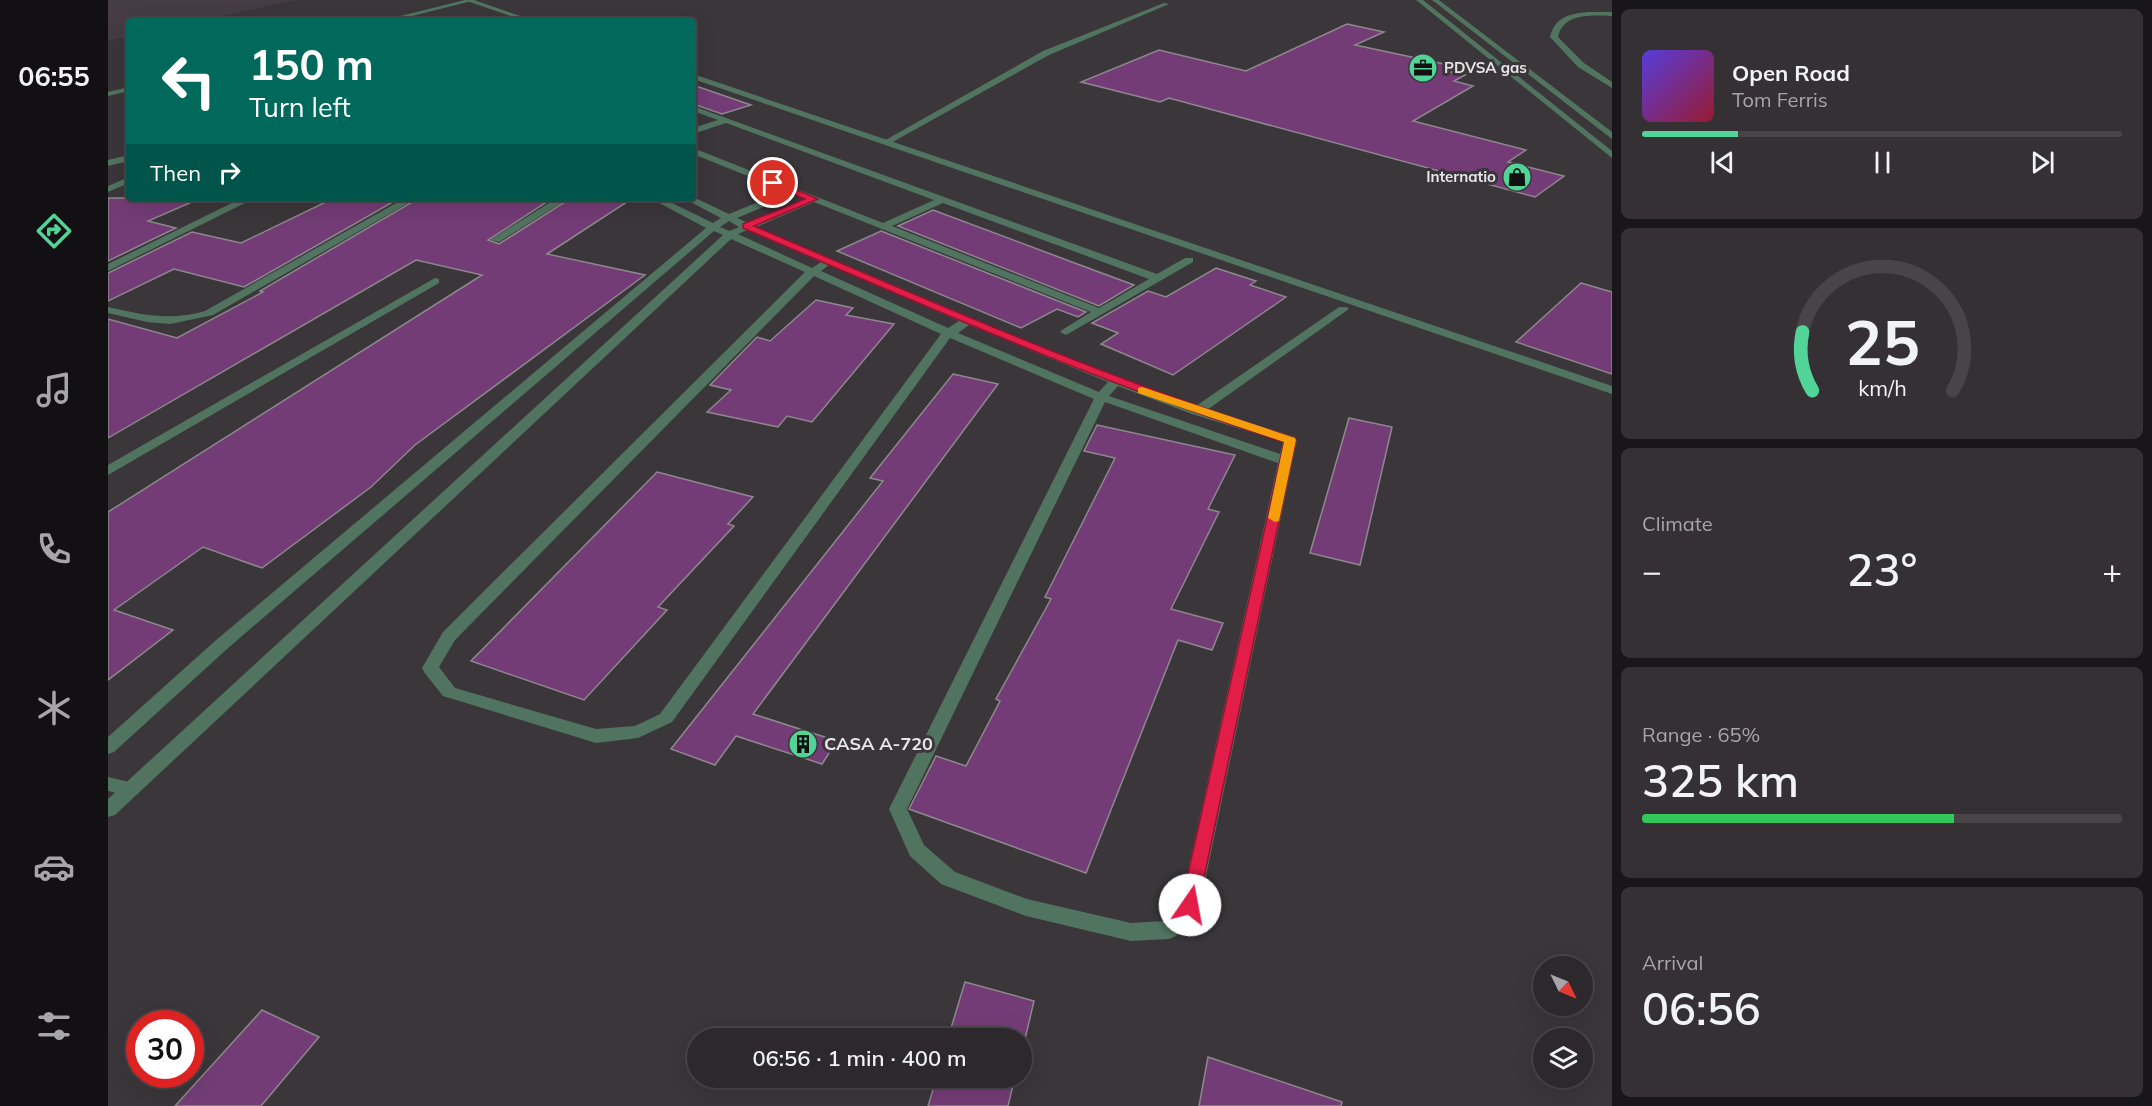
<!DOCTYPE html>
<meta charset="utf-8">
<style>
:root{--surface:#2c282c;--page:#343034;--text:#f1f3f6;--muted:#a6a6a9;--line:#484448;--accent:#52d397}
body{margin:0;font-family:Mulish,sans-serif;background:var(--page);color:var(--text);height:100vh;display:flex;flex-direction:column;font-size:22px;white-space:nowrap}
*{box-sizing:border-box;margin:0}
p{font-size:20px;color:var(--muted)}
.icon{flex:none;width:33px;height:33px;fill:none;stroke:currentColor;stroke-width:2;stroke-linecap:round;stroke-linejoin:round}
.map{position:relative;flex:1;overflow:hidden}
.drawer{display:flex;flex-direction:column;gap:9px;padding:9px;background:#181618;width:540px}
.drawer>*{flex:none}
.hud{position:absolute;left:18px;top:18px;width:570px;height:183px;border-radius:6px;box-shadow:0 6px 24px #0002,0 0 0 2px var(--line);background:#00695c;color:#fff;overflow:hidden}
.needle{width:39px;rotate:133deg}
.fabs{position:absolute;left:1425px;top:956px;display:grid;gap:12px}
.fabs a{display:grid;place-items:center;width:60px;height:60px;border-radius:50%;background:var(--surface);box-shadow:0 6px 24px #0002,0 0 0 2px var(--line);font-size:30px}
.speed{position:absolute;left:18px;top:1010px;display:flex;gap:12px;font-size:30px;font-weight:700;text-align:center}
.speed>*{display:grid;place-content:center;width:78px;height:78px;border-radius:50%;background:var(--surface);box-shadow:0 6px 24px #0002,0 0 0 2px var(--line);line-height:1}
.speed .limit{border:9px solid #d22;background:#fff;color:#111}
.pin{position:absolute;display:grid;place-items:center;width:51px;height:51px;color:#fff;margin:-26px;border:3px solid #fff;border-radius:50%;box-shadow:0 2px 6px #0007}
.me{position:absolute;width:66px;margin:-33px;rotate:12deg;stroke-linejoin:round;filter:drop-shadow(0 0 4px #0008)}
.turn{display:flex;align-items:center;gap:21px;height:126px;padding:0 24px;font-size:27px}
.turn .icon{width:78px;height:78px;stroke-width:2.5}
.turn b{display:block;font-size:42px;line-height:51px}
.then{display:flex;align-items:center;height:57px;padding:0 24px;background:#0003;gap:12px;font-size:22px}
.big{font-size:45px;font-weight:600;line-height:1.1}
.drawer .card{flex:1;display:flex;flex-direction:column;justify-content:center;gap:9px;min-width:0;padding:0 21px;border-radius:9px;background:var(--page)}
.drawer .dial{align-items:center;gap:0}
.dial svg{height:156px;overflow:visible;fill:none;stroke:var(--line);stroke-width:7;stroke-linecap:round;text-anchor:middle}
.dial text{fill:var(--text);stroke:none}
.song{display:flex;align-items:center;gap:18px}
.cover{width:72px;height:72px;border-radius:9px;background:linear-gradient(135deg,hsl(250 70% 55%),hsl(350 70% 35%))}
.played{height:6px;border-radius:3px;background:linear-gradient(90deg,var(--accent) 20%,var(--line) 20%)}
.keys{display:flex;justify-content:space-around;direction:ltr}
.heat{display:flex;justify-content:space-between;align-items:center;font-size:33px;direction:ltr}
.charge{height:9px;border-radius:4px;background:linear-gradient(90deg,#34c759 65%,var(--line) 0)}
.trip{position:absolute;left:579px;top:1028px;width:345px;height:60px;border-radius:30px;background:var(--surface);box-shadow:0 6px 24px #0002,0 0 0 2px var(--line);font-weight:600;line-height:60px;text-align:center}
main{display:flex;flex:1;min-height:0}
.menu{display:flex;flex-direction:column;width:108px;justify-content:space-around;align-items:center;background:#121012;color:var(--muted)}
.menu .icon{width:42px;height:42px}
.menu .on{color:var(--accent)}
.menu b{font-size:27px;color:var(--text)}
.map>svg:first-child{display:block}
.built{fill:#453c45}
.building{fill:#733c76;stroke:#8d888d;stroke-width:1.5}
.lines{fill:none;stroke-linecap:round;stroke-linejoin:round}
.service{fill:#517460;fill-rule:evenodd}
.minor{fill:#517460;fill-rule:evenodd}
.tertiary{fill:#517460;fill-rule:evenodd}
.route{fill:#e11d48;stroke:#92132f;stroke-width:1.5}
.slow{fill:#f59e0b}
.labels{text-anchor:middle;stroke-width:6;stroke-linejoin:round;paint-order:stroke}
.far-poi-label{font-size:15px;font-weight:bold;fill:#e8e5e8;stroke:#3a363a;text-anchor:start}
.poi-label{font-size:18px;font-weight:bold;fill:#e8e5e8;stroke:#3a363a;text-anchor:start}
</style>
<main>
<nav class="menu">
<b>06:55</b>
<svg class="icon on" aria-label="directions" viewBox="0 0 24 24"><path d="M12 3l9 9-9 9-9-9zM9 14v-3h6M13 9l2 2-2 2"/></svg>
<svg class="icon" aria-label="music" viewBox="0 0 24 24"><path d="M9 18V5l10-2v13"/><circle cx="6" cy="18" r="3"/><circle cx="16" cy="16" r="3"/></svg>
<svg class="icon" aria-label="phone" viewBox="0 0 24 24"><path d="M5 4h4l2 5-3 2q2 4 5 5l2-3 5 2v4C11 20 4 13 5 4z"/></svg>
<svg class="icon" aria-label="climate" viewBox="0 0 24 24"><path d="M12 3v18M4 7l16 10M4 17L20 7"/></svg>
<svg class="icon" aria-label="car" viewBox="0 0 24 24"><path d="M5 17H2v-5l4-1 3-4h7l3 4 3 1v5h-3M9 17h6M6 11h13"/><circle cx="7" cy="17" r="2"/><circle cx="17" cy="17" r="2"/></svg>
<svg class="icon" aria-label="filters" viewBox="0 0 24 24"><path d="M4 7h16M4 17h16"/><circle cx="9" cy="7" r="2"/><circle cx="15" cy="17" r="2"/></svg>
</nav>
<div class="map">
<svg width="1504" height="1106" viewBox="0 0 1504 1106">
<rect width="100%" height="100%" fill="#3a363a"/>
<polygon class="built" points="0,0 188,0 91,21 21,21 21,36 0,41"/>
<g class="building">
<polygon points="1239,24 1276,32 1247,45 1350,67 1343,72 1357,75 1346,81 1365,86 1305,121 1418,150 1400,162 1456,176 1427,197 1061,98 1052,102 973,82 1051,50 1138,71"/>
<polygon points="585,85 643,105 614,114 585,104"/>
<polygon points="0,198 93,198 40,221 68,228 0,261"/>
<polygon points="226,198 292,198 136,287 66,269 0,301 0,273 84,232 133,243"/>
<polygon points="311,198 445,198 380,240 391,244 463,198 525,198 439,254 537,275 307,445 263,487 154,568 95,547 6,610 65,630 0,680 0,512 374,275 308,260 0,438 0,319 69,338 155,292 152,291"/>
<polygon points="825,210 972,265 1026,285 991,306 790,226"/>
<polygon points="773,231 978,312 970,317 949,309 913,328 729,251"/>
<polygon points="1108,268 1148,281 1142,285 1178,297 1065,375 993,344 1010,333 984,323 1040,291 1058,297"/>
<polygon points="1473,283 1504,292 1504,374 1408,342"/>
<polygon points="708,300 745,308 738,315 786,324 704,422 679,416 670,427 599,412 623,390 602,385 649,337 662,341"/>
<polygon points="845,374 890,384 645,714 729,741 714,764 628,736 607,765 563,749 775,481 762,478"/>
<polygon points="1241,418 1284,427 1252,565 1202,553"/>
<polygon points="989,425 1127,455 1100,509 1111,512 1063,609 1115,623 1104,650 1070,640 978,873 801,809 828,756 858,766 892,701 888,699 943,599 937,597 1007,458 976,451"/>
<polygon points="549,472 645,497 620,524 626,526 550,607 559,610 476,700 363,661"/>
<polygon points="857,982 926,1001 914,1052 914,1038 840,1038"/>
<polygon points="154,1010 211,1037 153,1106 67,1106"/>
<polygon points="1100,1057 1234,1102 1233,1106 1091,1106"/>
<polygon points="829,1077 907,1077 900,1106 820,1106"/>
</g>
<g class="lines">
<g class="service">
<polygon points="357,0 364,1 284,21 272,21"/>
<polygon points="1056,3 1061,4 941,55 781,144 774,142 935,51"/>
<path d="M1479,12H1504V16C1484,15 1455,13 1450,37L1476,63L1504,82V88L1470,67L1442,37C1447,17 1461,14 1479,12Z"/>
<polygon points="21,87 21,91 0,96 0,92"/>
<polygon points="327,278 331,279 331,283 0,475 0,465"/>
<polygon points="0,777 30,784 32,789 30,794 23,796 0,791"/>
</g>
<g class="minor">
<polygon points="356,0 366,0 427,21 417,21"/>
<polygon points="585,74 1504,386 1504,394 585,79"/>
<path d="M585,106L1049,274L1077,258H1085V262L958,335L952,332L954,330L983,312L706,202L648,227L942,351L1088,406L1231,307H1239L1241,309L1099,410L1187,437L1189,440L1092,905L1068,936L1061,939L1023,941L918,916L833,884L802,856L781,809L986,399L842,338L564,722L530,738L488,743L335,696L316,672L314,668L335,632L697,272L623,239L7,815L0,817V799L615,235L606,231L119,649L6,752L0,754V737L107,641L598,228L542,198H554L605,223L613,218L575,198L585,197L621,214L677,191L585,154V148L775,223L826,200L618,123L585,134V128L610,120L585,111ZM686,194L697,199L640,223L629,218ZM835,203L1041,279L991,308L784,226ZM621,221L631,227L621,231L612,227ZM639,230L713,262L704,268L630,234ZM721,265L851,321L840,328L713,271ZM706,276L833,334L552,714L527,726L488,729L347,688L331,667L347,640ZM861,325L1000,382L991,392L850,333ZM1010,386L1084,414L1175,442L1172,454L1001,396ZM997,402L1170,463L1073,902L1056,921L1023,923L919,899L847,872L816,845L799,809Z"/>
<polygon points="21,155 21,161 0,166 0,160"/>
<polygon points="21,177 21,183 0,192 0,186"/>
<polygon points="134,198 147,198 0,271 0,264"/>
<path d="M297,198H309L105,315L62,324L39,322L0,313V307C34,315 63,321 97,311Z"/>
<polygon points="449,198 461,198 391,242 382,240"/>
</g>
<g class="tertiary">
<polygon points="1308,0 1315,0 1504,151 1504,158"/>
<polygon points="1324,0 1331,0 1504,132 1504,139"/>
</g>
</g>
<path class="route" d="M665,180L710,199L646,226C824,302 1001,380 1187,438L1188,440L1089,911L1082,913L1076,911L1073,905L1176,442C990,383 813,304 635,228V224L697,199L662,185V181Z"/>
<polygon class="slow" points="1034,387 1187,438 1188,440 1171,521 1167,522 1160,518 1176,442 1030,393 1030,388"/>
<defs>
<g id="office-disc" transform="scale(1.5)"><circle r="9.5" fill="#52d397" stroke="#3a363a"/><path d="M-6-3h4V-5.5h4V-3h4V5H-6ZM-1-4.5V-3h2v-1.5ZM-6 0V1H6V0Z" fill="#111"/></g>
<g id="shop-disc" transform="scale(1.5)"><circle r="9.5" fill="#52d397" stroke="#3a363a"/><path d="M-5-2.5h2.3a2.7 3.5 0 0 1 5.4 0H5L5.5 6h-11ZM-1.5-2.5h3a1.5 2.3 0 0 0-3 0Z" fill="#111"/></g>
<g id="building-disc" transform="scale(1.5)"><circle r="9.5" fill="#52d397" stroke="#3a363a"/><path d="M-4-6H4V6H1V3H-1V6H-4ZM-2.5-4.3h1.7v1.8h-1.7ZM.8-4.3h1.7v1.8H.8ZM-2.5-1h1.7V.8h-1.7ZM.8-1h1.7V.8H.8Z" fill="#111"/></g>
</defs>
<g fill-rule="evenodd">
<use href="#office-disc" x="1315" y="68"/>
<use href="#shop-disc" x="1409" y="177"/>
<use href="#building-disc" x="695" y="744"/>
</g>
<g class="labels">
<g class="far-poi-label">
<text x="1336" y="73">PDVSA gas</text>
<text x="1388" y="182" text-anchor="end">Internatio</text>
</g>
<g class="poi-label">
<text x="716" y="750">CASA A-720</text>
</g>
</g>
</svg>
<div class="fabs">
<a><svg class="needle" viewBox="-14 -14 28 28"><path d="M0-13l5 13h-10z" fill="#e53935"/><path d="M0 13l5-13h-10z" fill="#a6a6a9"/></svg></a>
<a><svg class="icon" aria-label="layers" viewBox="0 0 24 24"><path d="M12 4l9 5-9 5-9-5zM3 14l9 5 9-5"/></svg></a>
</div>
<div class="speed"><div class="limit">30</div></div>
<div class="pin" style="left:665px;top:183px;background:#d93025"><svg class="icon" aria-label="arrive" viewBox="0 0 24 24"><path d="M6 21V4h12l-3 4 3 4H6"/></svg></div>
<svg class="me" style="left:1082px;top:905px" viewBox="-20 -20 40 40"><circle r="19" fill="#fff"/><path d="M0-13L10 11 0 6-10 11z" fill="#e11d48"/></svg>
<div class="trip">06:56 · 1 min · 400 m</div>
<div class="hud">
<div class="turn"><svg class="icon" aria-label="left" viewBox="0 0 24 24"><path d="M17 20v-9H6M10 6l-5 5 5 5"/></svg><div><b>150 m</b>Turn left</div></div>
<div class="then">Then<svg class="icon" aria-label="right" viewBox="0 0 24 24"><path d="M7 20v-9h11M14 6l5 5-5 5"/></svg></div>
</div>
</div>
<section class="drawer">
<div class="card">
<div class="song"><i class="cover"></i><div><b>Open Road</b><p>Tom Ferris</p></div></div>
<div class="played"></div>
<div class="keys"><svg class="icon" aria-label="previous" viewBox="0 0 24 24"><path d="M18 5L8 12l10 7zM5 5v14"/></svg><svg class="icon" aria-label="pause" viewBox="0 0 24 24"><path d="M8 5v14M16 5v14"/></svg><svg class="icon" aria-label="next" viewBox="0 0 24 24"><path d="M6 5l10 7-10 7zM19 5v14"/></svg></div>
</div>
<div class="card dial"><svg viewBox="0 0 100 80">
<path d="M14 69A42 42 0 1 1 86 69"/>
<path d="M14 69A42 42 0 0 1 9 39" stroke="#52d397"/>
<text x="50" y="56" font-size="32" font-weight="700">25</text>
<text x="50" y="72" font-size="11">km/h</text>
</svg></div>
<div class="card"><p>Climate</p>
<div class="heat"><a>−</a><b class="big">23°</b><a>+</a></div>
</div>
<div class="card"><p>Range · 65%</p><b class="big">325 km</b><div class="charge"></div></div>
<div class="card"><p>Arrival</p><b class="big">06:56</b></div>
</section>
</main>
